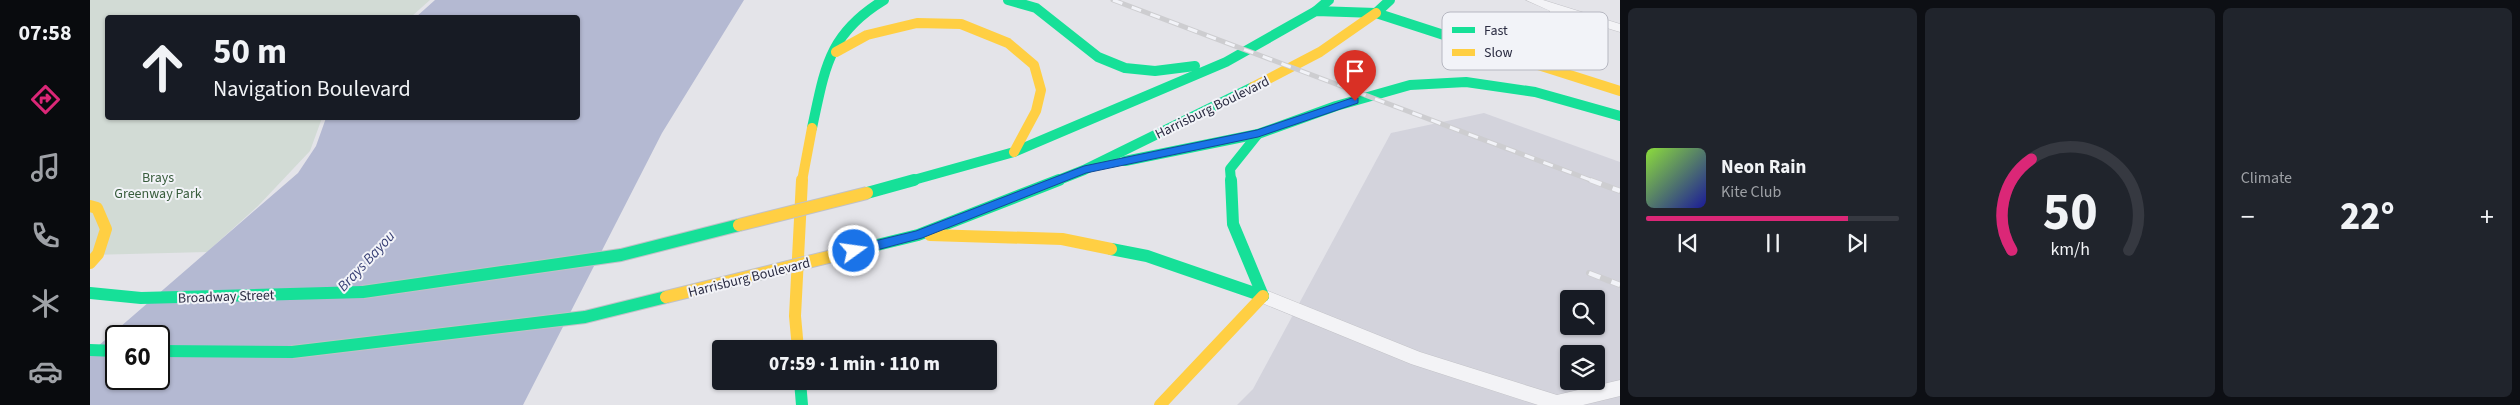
<!DOCTYPE html>
<meta charset="utf-8">
<style>
:root{--surface:#171b24;--page:#20242c;--text:#f1f3f6;--muted:#9ea1a6;--line:#363941;--accent:#db2777}
body{margin:0;font-family:"Source Sans 3",sans-serif;background:var(--page);color:var(--text);height:100vh;display:flex;flex-direction:column;font-size:19px;white-space:nowrap}
*{box-sizing:border-box;margin:0}
p{font-size:16px;color:var(--muted)}
.icon{flex:none;width:28px;height:28px;fill:none;stroke:currentColor;stroke-width:2;stroke-linecap:round;stroke-linejoin:round}
.map{position:relative;flex:1;overflow:hidden}
.panel{display:flex;flex-direction:column;gap:8px;padding:8px;background:#0d0f14;width:900px}
.panel>*{flex:none}
.guide{position:absolute;left:15px;top:15px;width:475px;height:105px;border-radius:5px;box-shadow:0 1px 4px #0004;background:#171b24;color:var(--text);overflow:hidden}
.fabs{position:absolute;left:1470px;top:290px;display:grid;gap:10px}
.fabs a{display:grid;place-items:center;width:45px;height:45px;border-radius:5px;background:var(--surface);box-shadow:0 1px 4px #0004;font-size:25px}
.speed{position:absolute;left:15px;top:325px;display:flex;gap:10px;font-size:25px;font-weight:700;text-align:center}
.speed>*{display:grid;place-content:center;width:65px;height:65px;border-radius:50%;background:var(--surface);box-shadow:0 1px 4px #0004;line-height:1}
.speed .limit{border:2px solid #111;border-radius:8px;background:#fff;color:#111}
.pin{position:absolute;display:grid;place-items:center;width:42px;height:42px;color:#fff;margin:-51px -21px;border-radius:50% 50% 50% 0;rotate:-45deg;box-shadow:0 0 5px #0007}
.pin .icon{rotate:45deg}
.me{position:absolute;width:55px;margin:-28px;rotate:76deg;stroke-linejoin:round;filter:drop-shadow(0 0 4px #0008)}
.turn{display:flex;align-items:center;gap:18px;height:105px;padding:0 25px;font-size:22px}
.turn .icon{width:65px;height:65px;stroke-width:2.5}
.turn b{display:block;font-size:35px;line-height:42px}
.big{font-size:38px;font-weight:800;line-height:1.1}
.panel .card{flex:1;display:flex;flex-direction:column;justify-content:center;gap:8px;min-width:0;padding:0 18px;border-radius:8px;background:var(--page)}
.panel .dial{align-items:center;gap:0}
.dial svg{height:130px;overflow:visible;fill:none;stroke:var(--line);stroke-width:7;stroke-linecap:round;text-anchor:middle}
.dial text{fill:var(--text);stroke:none}
.song{display:flex;align-items:center;gap:15px}
.cover{width:60px;height:60px;border-radius:8px;background:linear-gradient(135deg,hsl(90 70% 55%),hsl(240 70% 35%))}
.played{height:5px;border-radius:2px;background:linear-gradient(90deg,var(--accent) 80%,var(--line) 80%)}
.keys{display:flex;justify-content:space-around;direction:ltr}
.heat{display:flex;justify-content:space-between;align-items:center;font-size:28px;direction:ltr}
.panel .tiles{flex:1;display:grid;gap:8px;grid-template-columns:repeat(3,1fr)}
.trip{position:absolute;left:622px;top:340px;width:285px;height:50px;border-radius:5px;background:var(--surface);box-shadow:0 1px 4px #0004;font-weight:800;line-height:50px;text-align:center}
main{display:flex;flex:1;min-height:0}
.menu{display:flex;flex-direction:column;width:90px;justify-content:space-around;align-items:center;background:#090b0e;color:var(--muted)}
.menu .icon{width:35px;height:35px}
.menu .active{color:var(--accent)}
.menu b{font-size:22px;color:var(--text)}
.map>svg:first-child{display:block}
.built{fill:#d3d3dc;fill-rule:evenodd}
.green{fill:#d2dbd5}
.water{fill:#b4b9d2;fill-rule:evenodd}
.lines{fill:none;stroke-linecap:round;stroke-linejoin:round}
.lane-casing{stroke:#c2c2c7;stroke-width:1}
.lane{fill:#f3f3f6;fill-rule:evenodd}
.fast-far1{stroke:#16e098;stroke-width:10}
.fast{stroke:#16e098;stroke-width:12}
.slow-far1{stroke:#ffcf43;stroke-width:10}
.slow{stroke:#ffcf43;stroke-width:12}
.rail-far1-casing{stroke:#cdcdd0;stroke-width:5}
.rail-casing{stroke:#cdcdd0;stroke-width:6}
.rail-far1{stroke:#f2f3f8;stroke-width:3;stroke-dasharray:10;stroke-linecap:butt}
.rail{stroke:#f2f3f8;stroke-width:4.5;stroke-dasharray:12;stroke-linecap:butt}
.fast-bridge-casing{stroke:#c0c1c7;stroke-width:14;stroke-linecap:butt}
.slow-bridge-casing{stroke:#c0c1c7;stroke-width:14;stroke-linecap:butt}
.fast-bridge{stroke:#16e098;stroke-width:12}
.slow-bridge{stroke:#ffcf43;stroke-width:12}
.route{fill:#1a73e8;stroke:#114b97}
.labels{text-anchor:middle;stroke-width:4;stroke-linejoin:round;paint-order:stroke}
.street-label{font-size:14px;fill:#2b2c42;stroke:#f2f3f8}
.park-label{font-size:14px;fill:#395d3d;stroke:#f2f3f8}
.water-label{font-size:15px;font-style:italic;fill:#373f74;stroke:#f2f3f8}
.key{fill:#f2f3f8;stroke:#b6b7c1;stroke-width:1}
.key-label{font-size:14px;fill:#2b2c42}
</style>
<main>
<nav class="menu">
<b>07:58</b>
<svg class="icon active" aria-label="directions" viewBox="0 0 24 24"><path d="M12 3l9 9-9 9-9-9zM9 14v-3h6M13 9l2 2-2 2"/></svg>
<svg class="icon" aria-label="music" viewBox="0 0 24 24"><path d="M9 18V5l10-2v13"/><circle cx="6" cy="18" r="3"/><circle cx="16" cy="16" r="3"/></svg>
<svg class="icon" aria-label="phone" viewBox="0 0 24 24"><path d="M5 4h4l2 5-3 2q2 4 5 5l2-3 5 2v4C11 20 4 13 5 4z"/></svg>
<svg class="icon" aria-label="climate" viewBox="0 0 24 24"><path d="M12 3v18M4 7l16 10M4 17L20 7"/></svg>
<svg class="icon" aria-label="car" viewBox="0 0 24 24"><path d="M5 17H2v-5l4-1 3-4h7l3 4 3 1v5h-3M9 17h6M6 11h13"/><circle cx="7" cy="17" r="2"/><circle cx="17" cy="17" r="2"/></svg>
</nav>
<div class="map">
<svg width="1530" height="405" viewBox="0 0 1530 405">
<rect width="100%" height="100%" fill="#e4e4e9"/>
<path class="built" d="M1394,113L1530,162V405H1147L1163,389L1301,133ZM1479,299H1506V326H1479ZM1479,354H1506V381H1479Z"/>
<polygon class="green" points="0,0 340,0 321,17 18,18 18,118 232,118 220,151 168,206 117,252 0,255"/>
<path class="water" d="M345,0H654L572,133L433,405H0V353L208,173L226,146L236,118H488V18L326,17ZM26,336H69V379H26Z"/>
<g class="lines">
<g class="lane-casing">
<g id="lane">
<polygon points="1436,0 1453,0 1530,24 1530,32 1471,14 1453,68 1443,68 1442,65 1460,11"/>
<polygon points="1173,289 1330,352 1467,395 1530,380 1530,396 1493,405 1448,405 1321,364 1167,301 1165,296 1167,291"/>
</g>
</g>
<use href="#lane" class="lane"/>
<g class="fast-far1">
<polyline points="918,0 946,8 1008,57 1035,68 1065,71 1105,66"/>
<polyline points="1226,11 1239,0"/>
<polyline points="1286,13 1300,0"/>
<path d="M722,128C735,68 738,34 794,0"/>
<polyline points="1035,161 1168,134 1246,106 1320,85 1376,82 1445,92 1530,116"/>
<polyline points="820,181 924,152 1136,62 1226,11 1286,13 1360,37"/>
<polyline points="966,181 994,170 1163,87"/>
<polyline points="1141,181 1140,169 1168,134"/>
</g>
<g class="fast">
<polyline points="1141,180 1143,224 1173,296"/>
<polyline points="777,193 824,180"/>
<polyline points="783,246 828,235 969,180"/>
<polyline points="1021,249 1057,256 1173,296"/>
<polyline points="0,293 51,298 273,292"/>
<polyline points="0,350 26,351"/>
<polyline points="69,351 202,352"/>
<polyline points="710,381 712,405"/>
</g>
<g class="slow-far1">
<polyline points="1360,37 1530,91"/>
<polyline points="746,52 777,35 827,23 871,24 918,43 944,65 951,90 946,111 924,152"/>
<polyline points="1163,87 1230,52 1286,13"/>
<polyline points="712,181 722,128"/>
</g>
<g class="slow">
<polyline points="0,206 7,208 16,229 8,254 0,263"/>
<polyline points="840,235 972,239 1021,249"/>
<polyline points="708,349 705,316 712,180"/>
<polyline points="1070,405 1173,296"/>
</g>
<g class="rail-far1-casing">
<polyline id="rail-far1" points="1023,0 1503,181"/>
</g>
<g class="rail-casing">
<g id="rail">
<polyline points="1500,180 1530,191"/>
<polyline points="1499,273 1530,285"/>
</g>
</g>
<use href="#rail-far1" class="rail-far1"/>
<use href="#rail" class="rail"/>
<g class="fast-bridge-casing">
<g id="fast-bridge">
<polyline points="273,292 531,255 649,225"/>
<polyline points="202,352 495,317 576,297"/>
</g>
</g>
<g class="slow-bridge-casing">
<g id="slow-bridge">
<polyline points="649,225 777,193"/>
<polyline points="576,297 783,246"/>
</g>
</g>
<use href="#fast-bridge" class="fast-bridge"/>
<use href="#slow-bridge" class="slow-bridge"/>
</g>
<polygon class="route" points="1265,97 1268,98 1268,103 1168,137 996,173 832,238 764,256 758,251 764,246 826,231 994,166 1167,130"/>
<g class="labels">
<g class="street-label">
<text transform="translate(1122 107) rotate(-26)" y="5">Harrisburg Boulevard</text>
<text transform="translate(659 277) rotate(-14)" y="5">Harrisburg Boulevard</text>
<text transform="translate(136 296) rotate(-2)" y="5">Broadway Street</text>
</g>
<g class="park-label">
<text x="68" y="182">Brays<tspan x="68" dy="16">Greenway Park</tspan></text>
</g>
<g class="water-label">
<text transform="translate(276 261) rotate(-47)" y="5">Brays Bayou</text>
</g>
</g>
<rect x="1352" y="12" width="166" height="58" rx="8" class="key"/>
<rect x="1362" y="27" width="23" height="6" fill="#16e098"/>
<rect x="1362" y="49" width="23" height="7" fill="#ffcf43"/>
<g class="key-label">
<text x="1394" y="35">Fast</text>
<text x="1394" y="57">Slow</text>
</g>
</svg>
<div class="fabs">
<a><svg class="icon" aria-label="search" viewBox="0 0 24 24"><circle cx="10" cy="10" r="6"/><path d="M15 15l6 6"/></svg></a>
<a><svg class="icon" aria-label="layers" viewBox="0 0 24 24"><path d="M12 4l9 5-9 5-9-5zM3 14l9 5 9-5"/></svg></a>
</div>
<div class="speed"><div class="limit">60</div></div>
<div class="pin" style="left:1265px;top:101px;background:#d93025"><svg class="icon" aria-label="arrive" viewBox="0 0 24 24"><path d="M6 21V4h12l-3 4 3 4H6"/></svg></div>
<svg class="me" style="left:764px;top:251px" viewBox="-20 -20 40 40"><circle r="17" fill="#1a73e8" stroke="#fff" stroke-width="3"/><path d="M0-11L8 9 0 5-8 9z" fill="#fff"/></svg>
<div class="trip">07:59 · 1 min · 110 m</div>
<div class="guide">
<div class="turn"><svg class="icon" aria-label="ahead" viewBox="0 0 24 24"><path d="M12 20V5M6 11l6-6 6 6"/></svg><div><b>50 m</b>Navigation Boulevard</div></div>
</div>
</div>
<section class="panel">
<div class="tiles">
<div class="card">
<div class="song"><i class="cover"></i><div><b>Neon Rain</b><p>Kite Club</p></div></div>
<div class="played"></div>
<div class="keys"><svg class="icon" aria-label="previous" viewBox="0 0 24 24"><path d="M18 5L8 12l10 7zM5 5v14"/></svg><svg class="icon" aria-label="pause" viewBox="0 0 24 24"><path d="M8 5v14M16 5v14"/></svg><svg class="icon" aria-label="next" viewBox="0 0 24 24"><path d="M6 5l10 7-10 7zM19 5v14"/></svg></div>
</div>
<div class="card dial"><svg viewBox="0 0 100 80">
<path d="M14 69A42 42 0 1 1 86 69"/>
<path d="M14 69A42 42 0 0 1 26 13" stroke="#db2777"/>
<text x="50" y="56" font-size="32" font-weight="700">50</text>
<text x="50" y="72" font-size="11">km/h</text>
</svg></div>
<div class="card"><p>Climate</p>
<div class="heat"><a>−</a><b class="big">22°</b><a>+</a></div>
</div>
</div>
</section>
</main>
